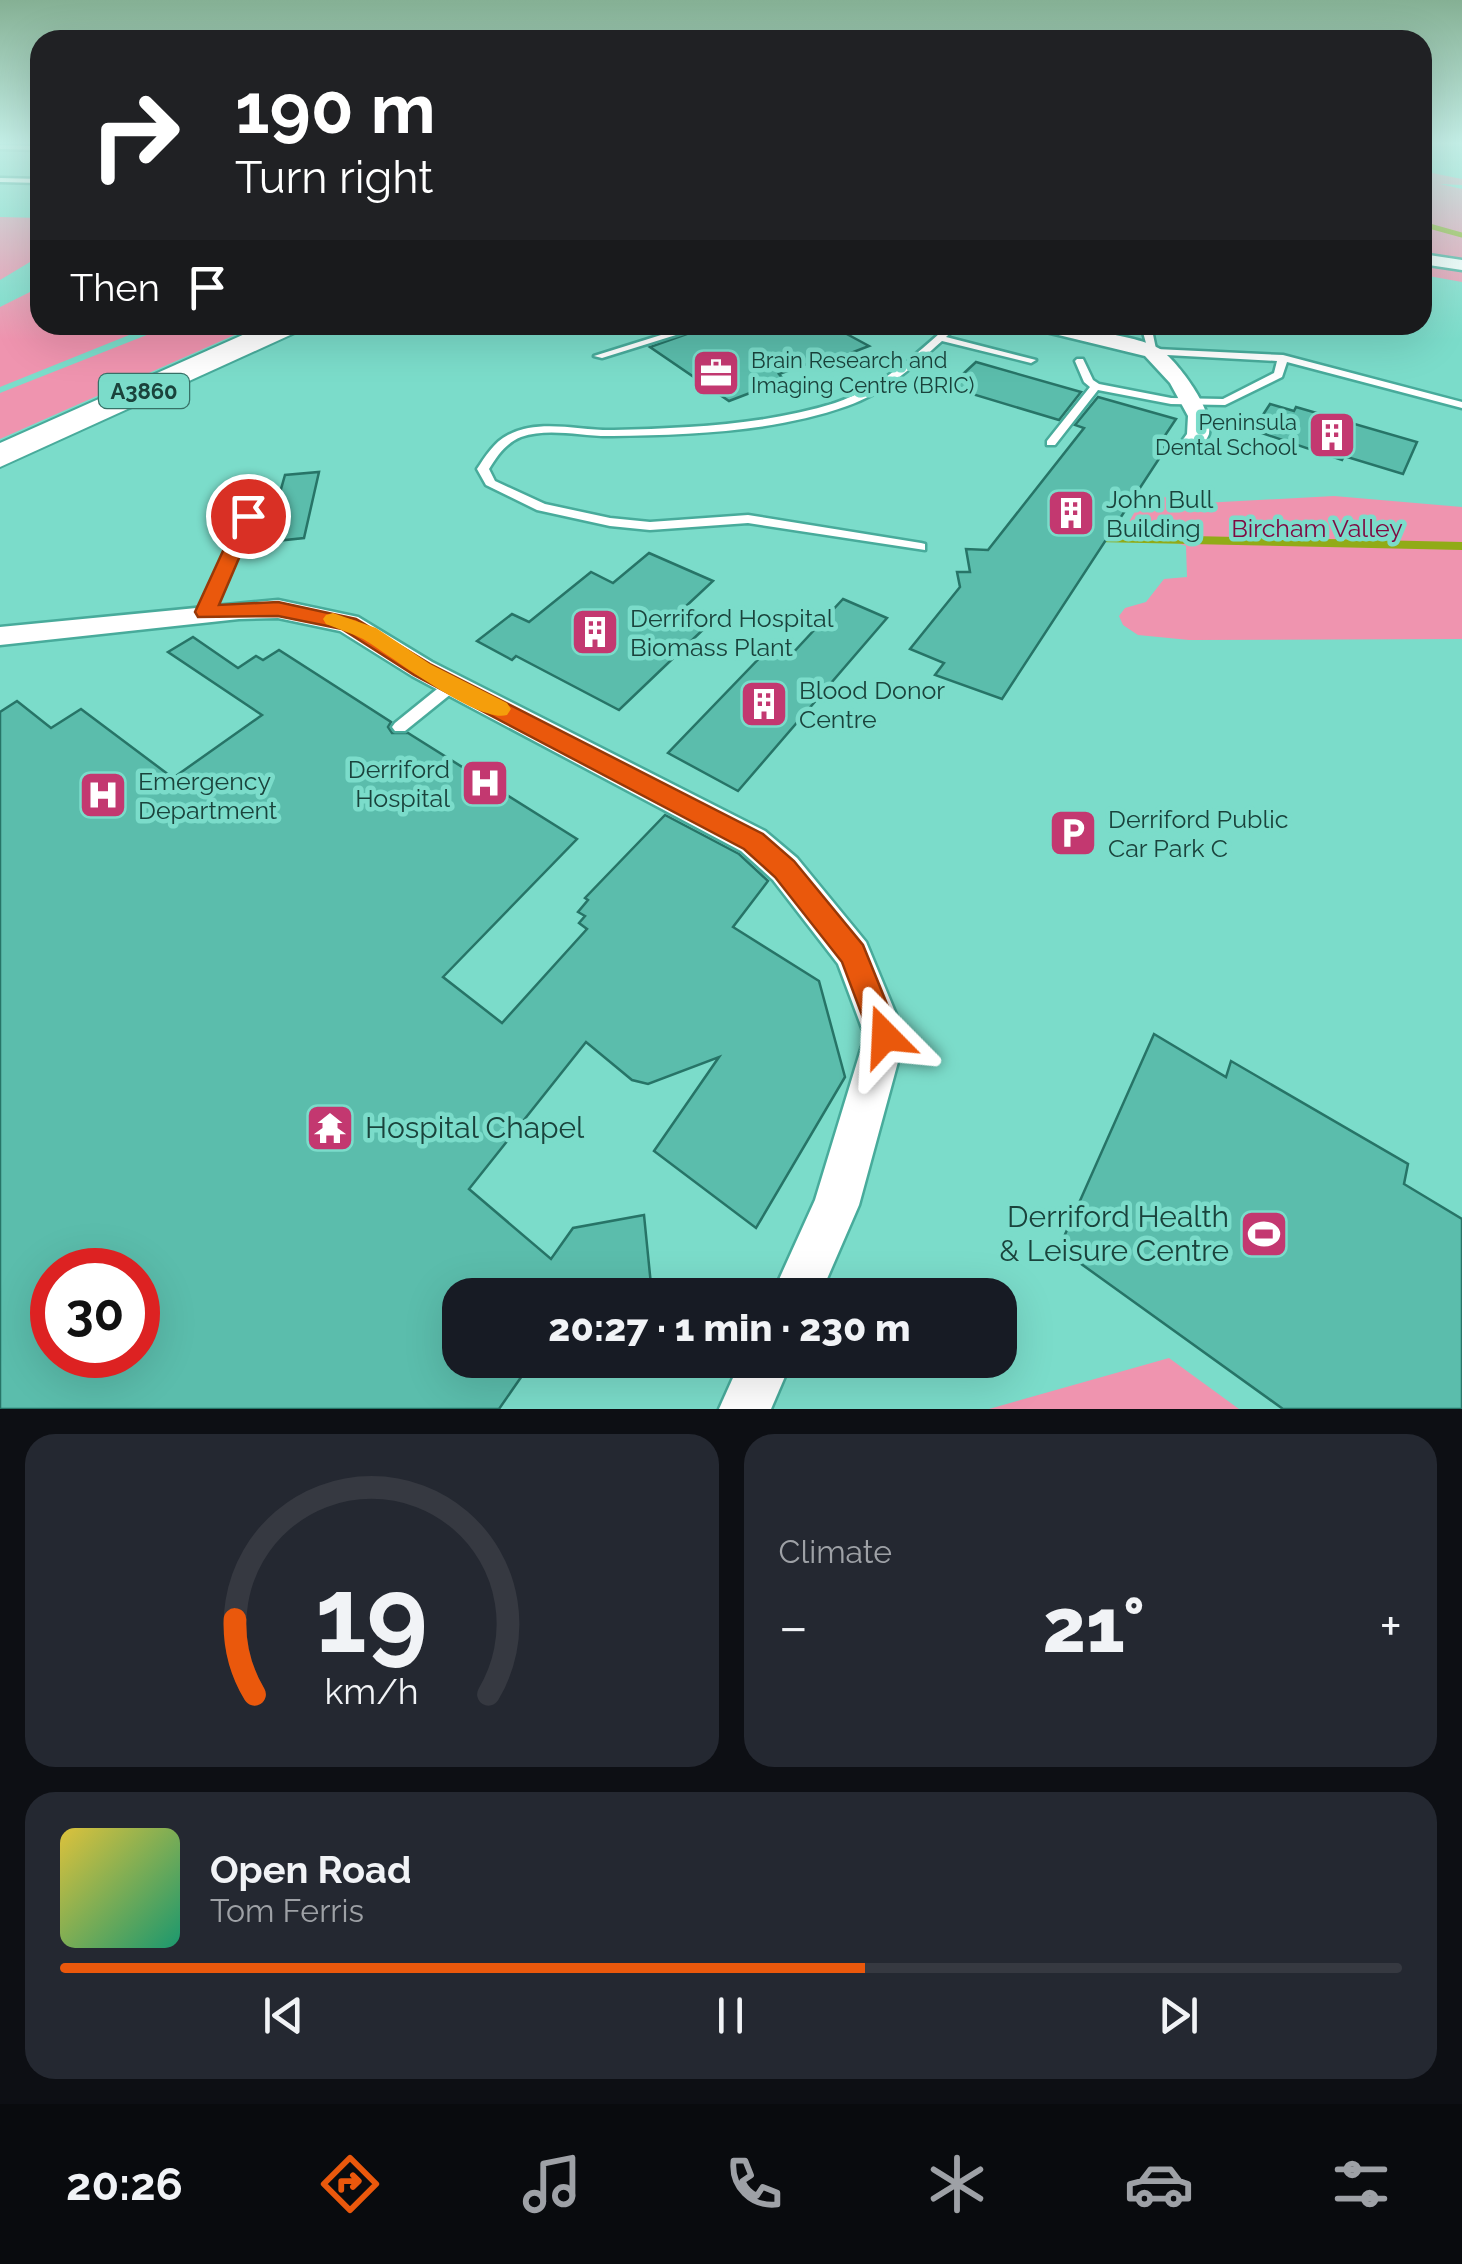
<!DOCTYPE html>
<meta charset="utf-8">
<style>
:root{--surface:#171b24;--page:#242831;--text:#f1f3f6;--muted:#9ea1a6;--line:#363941;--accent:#ea580c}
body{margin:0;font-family:Raleway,sans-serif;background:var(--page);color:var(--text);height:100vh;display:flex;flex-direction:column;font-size:38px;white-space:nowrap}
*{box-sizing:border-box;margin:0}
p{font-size:32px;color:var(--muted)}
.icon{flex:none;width:55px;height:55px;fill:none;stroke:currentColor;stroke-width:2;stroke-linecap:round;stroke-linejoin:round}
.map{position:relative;height:1409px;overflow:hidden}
.sheet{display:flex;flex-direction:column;gap:25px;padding:25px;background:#0d0f14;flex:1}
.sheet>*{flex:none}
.guide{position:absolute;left:30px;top:30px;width:1402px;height:305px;border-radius:30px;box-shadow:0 10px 40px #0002;background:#202124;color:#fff;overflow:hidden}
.speed{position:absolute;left:30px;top:1248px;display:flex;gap:20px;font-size:50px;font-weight:700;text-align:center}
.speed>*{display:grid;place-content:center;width:130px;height:130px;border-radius:50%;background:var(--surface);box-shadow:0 10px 40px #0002;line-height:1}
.speed .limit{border:15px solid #d22;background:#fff;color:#111}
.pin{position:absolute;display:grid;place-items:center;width:85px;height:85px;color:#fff;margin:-42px;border:5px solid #fff;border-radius:50%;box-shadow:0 2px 10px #0007}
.me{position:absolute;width:110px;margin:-55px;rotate:339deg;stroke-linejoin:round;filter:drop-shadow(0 0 8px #0008)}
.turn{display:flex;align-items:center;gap:35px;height:210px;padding:0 40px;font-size:45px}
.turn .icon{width:130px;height:130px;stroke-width:2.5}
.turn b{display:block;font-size:70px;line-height:85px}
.then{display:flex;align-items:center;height:95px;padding:0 40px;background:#0003;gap:20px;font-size:38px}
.big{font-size:75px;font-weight:800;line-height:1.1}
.sheet .card{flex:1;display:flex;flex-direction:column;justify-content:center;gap:15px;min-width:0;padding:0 35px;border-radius:30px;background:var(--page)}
.sheet .dial{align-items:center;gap:0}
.dial svg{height:260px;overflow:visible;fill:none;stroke:var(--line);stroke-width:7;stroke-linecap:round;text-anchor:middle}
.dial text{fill:var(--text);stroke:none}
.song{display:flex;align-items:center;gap:30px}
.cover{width:120px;height:120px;border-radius:15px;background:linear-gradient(135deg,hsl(50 70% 55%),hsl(160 70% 35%))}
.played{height:10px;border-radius:5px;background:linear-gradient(90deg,var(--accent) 60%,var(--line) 60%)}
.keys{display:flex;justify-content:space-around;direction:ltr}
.heat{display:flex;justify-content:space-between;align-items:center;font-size:55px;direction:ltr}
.sheet .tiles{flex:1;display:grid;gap:25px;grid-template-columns:1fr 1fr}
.card:last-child{grid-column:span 2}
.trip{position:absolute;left:442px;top:1278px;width:575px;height:100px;border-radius:30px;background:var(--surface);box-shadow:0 10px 40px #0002;font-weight:800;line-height:100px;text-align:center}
.tabs{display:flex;height:160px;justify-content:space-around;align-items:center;background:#090b0e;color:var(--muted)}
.tabs .icon{width:70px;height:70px}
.tabs .current{color:var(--accent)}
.tabs b{font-size:45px;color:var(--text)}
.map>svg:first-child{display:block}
.green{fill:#ef94af}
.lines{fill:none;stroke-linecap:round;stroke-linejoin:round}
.stream-far1{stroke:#91ab17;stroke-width:5}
.stream{stroke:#91ab17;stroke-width:8}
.building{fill:#5bbdac;stroke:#277467;stroke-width:2.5;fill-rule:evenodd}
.lane-casing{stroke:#48ab9b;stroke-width:5}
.street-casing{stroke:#48ab9b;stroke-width:5}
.primary-casing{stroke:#48ab9b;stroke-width:4}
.lane{fill:#fff;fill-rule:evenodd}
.street{fill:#fff;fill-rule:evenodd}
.primary{fill:#fff;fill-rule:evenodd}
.route{fill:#ea580c;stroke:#983908;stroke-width:2.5}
.slow{fill:#f59e0b}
.labels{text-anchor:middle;stroke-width:9;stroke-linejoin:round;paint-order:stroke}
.far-poi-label{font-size:22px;fill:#1a433c;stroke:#7bdcca;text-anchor:start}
.shield{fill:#7bdcca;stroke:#377167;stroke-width:2.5}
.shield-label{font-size:22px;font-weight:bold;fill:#1a433c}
.poi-label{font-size:25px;fill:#1a433c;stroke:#7bdcca;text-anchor:start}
.park-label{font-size:25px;fill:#7f0841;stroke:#7bdcca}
.near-poi-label{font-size:30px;fill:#1a433c;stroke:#7bdcca;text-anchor:start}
</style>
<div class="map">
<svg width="1462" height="1409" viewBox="0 0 1462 1409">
<rect width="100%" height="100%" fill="#7bdcca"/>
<g class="green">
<polygon points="1422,171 1462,179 1462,185 1440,184 1462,189 1462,282 1423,275"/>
<polygon points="0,217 40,218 40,256 0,280"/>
<polygon points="40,287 40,325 154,325 0,387 0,307"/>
<polygon points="172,325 257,325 0,439 0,393"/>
<polygon points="1147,491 1185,504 1334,496 1462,507 1462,639 1189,640 1138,635 1123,625 1119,616 1125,608 1146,602 1164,579 1187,577 1186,546 1126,527"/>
<polygon points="1169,1358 1239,1409 989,1409"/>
</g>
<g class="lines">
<polyline class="stream-far1" points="1422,224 1462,235"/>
<polyline class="stream" points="1098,538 1462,546"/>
</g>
<g class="building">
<polygon points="712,325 830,325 869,346 838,358 832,355 779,374 784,380 729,401 650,347"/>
<polygon points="976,362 1081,392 1059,420 949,387"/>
<polygon points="1098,397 1176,419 1158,446 1166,448 1002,699 935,675 944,663 910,649 960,587 957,572 970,572 966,549 988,550 1084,428 1075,425"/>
<polygon points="1270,404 1294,411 1296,407 1417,442 1403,474 1344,456 1342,460 1253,430"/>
<polygon points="319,472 304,538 266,542 285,475"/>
<polygon points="649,553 713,581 683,609 711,622 619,710 516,656 512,660 477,641 512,614 529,622 591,572 613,583"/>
<polygon points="843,599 887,618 738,791 668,753 770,647 790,656"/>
<path d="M193,637L238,668L256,656L263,660L279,650L391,722L388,727L392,733H408L577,839L443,977L502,1023L587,929L579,923L585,916L578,912L588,900L585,898L665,815L739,854L768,881L733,927L819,981L845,1077L756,1228L654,1151L719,1057L648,1084L632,1080L586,1042L469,1189L551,1259L573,1228L644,1215L652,1295H460V1360H533L499,1409H0V712L17,701L51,728L81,709L173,778L262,715L168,652ZM52,1270H138V1355H52Z"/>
<polygon points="1154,1034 1226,1077 1231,1061 1408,1164 1404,1184 1462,1219 1462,1409 1283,1409 1059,1248"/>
</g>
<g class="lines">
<g class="lane-casing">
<g id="lane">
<polygon points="0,145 40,146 40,150 0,149"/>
<polygon points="0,178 40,179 40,183 0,182"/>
<polygon points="693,325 708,325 602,358 594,356"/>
<path d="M949,325H959L946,337L1036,360L1031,363L942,341C913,367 884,393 847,406C774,432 689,435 612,436C583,437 550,427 521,437C506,443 497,456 489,469L495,481L545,504L610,518L650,522L748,515L921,543L925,544V550L748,523L650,530L610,526L537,510L486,485L477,469C485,457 494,442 508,435C540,418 580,431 614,430C687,428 765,425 835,403C880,388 914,356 949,325Z"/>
<polygon points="1141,325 1151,325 1156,349 1283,355 1462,402 1462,408 1287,362 1282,377 1225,405 1171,404 1098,390 1055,445 1047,445 1047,441 1090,387 1084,382 1075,361 1077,359 1083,359 1093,380 1099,384 1171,398 1223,399 1274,373 1277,361 1149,354"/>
<polygon points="248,512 254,516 212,612 205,616 200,615 198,612 242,516"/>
<polygon points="452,680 459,685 457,689 405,731 395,731 392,727 395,723 447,681"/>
</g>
</g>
<g class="street-casing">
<g id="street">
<polygon points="1422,254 1462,260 1462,270 1422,264"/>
<path d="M1031,325C1057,325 1139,335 1160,349C1178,362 1215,411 1209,434C1207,440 1200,447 1196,453H1180L1177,448L1187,434L1188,416L1170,383L1145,356L1034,329Z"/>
<polygon points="278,600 358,617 432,662 765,831 797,858 866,942 905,1036 859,1205 820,1295 772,1295 815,1200 865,1036 838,964 773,880 741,851 412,676 340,631 278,618 239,619 0,645 0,627"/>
<polygon points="741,1360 792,1360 771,1409 719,1409"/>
</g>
</g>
<g class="primary-casing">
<polygon id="primary" points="265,325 304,325 299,331 0,467 0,443"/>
</g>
<use href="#lane" class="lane"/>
<use href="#street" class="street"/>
<use href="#primary" class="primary"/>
</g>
<linearGradient id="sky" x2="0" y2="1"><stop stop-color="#85b094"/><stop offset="0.42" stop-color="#c4efe7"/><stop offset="1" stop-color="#c4efe7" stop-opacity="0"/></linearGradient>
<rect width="1462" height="340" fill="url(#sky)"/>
<polygon class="route" points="248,510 257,516 219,605 278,602 356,619 430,664 763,834 794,861 863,945 900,1036 896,1047 885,1051 874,1047 842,962 775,877 744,849 414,675 342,629 278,616 198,617 195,612 239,516"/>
<path class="slow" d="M333,613L376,628L430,664L507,703L511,709L507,715C479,724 390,655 363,639C351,633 338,629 326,624L323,619L326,615Z"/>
<defs>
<g id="office-square" transform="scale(2.5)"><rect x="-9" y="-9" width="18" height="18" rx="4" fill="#c33870" stroke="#7bdcca"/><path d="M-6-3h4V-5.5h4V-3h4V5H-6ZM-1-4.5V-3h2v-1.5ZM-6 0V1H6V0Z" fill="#fff"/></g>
<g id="building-square" transform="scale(2.5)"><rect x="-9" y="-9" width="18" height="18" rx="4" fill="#c33870" stroke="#7bdcca"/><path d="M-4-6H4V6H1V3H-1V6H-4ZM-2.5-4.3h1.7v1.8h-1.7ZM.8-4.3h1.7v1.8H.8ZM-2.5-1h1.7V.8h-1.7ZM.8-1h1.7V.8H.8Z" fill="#fff"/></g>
<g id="hospital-square" transform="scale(2.5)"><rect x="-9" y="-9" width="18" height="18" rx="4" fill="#c33870" stroke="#7bdcca"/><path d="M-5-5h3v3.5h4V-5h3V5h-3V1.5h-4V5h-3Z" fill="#fff"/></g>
<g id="parking-square" transform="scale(2.5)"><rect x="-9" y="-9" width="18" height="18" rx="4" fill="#c33870" stroke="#7bdcca"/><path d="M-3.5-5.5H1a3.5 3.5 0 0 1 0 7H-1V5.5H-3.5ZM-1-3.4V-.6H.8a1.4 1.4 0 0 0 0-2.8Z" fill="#fff"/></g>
<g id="temple-square" transform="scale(2.5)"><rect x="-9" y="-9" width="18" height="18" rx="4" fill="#c33870" stroke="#7bdcca"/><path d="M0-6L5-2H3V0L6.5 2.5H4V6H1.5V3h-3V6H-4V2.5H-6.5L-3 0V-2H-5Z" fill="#fff"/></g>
<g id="stadium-square" transform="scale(2.5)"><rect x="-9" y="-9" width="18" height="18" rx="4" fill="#c33870" stroke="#7bdcca"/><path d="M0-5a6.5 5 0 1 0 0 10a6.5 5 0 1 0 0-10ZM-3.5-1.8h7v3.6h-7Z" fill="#fff"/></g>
</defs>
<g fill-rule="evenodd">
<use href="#office-square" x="716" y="373"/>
<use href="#building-square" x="1332" y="435"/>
<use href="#building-square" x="1071" y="513"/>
<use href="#building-square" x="595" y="632"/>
<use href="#building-square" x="764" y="704"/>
<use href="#hospital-square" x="485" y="783"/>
<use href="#hospital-square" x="103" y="795"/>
<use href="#parking-square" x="1073" y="833"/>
<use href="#temple-square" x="330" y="1128"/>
<use href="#stadium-square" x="1264" y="1234"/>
</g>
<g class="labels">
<g class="far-poi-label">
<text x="751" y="368">Brain Research and<tspan x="751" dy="25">Imaging Centre (BRIC)</tspan></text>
<text x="1297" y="430" text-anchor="end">Peninsula<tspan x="1297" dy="25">Dental School</tspan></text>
</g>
<rect class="shield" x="99" y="374" width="90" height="34" rx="8"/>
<g class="shield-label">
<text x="144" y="399">A3860</text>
</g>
<g class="poi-label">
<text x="1106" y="508">John Bull<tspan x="1106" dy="29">Building</tspan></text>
<text x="630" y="627">Derriford Hospital<tspan x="630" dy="29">Biomass Plant</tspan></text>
<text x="799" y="699">Blood Donor<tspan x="799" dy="29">Centre</tspan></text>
<text x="450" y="778" text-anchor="end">Derriford<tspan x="450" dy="29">Hospital</tspan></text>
<text x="138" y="790">Emergency<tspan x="138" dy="29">Department</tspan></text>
<text x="1108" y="828">Derriford Public<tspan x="1108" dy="29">Car Park C</tspan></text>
</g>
<g class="park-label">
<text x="1317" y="537">Bircham Valley</text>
</g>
<g class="near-poi-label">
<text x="365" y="1138">Hospital Chapel</text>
<text x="1229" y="1227" text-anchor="end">Derriford Health<tspan x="1229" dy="34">&amp; Leisure Centre</tspan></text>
</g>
</g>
</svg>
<div class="speed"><div class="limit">30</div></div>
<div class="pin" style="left:248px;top:516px;background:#d93025"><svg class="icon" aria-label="arrive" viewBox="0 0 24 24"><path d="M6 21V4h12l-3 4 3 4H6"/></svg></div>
<svg class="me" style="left:885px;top:1036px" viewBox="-20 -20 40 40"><path d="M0-17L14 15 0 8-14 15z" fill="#ea580c" stroke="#fff" stroke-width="4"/></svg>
<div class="trip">20:27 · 1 min · 230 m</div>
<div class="guide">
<div class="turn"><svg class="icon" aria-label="right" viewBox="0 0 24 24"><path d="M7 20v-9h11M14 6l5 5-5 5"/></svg><div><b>190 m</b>Turn right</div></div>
<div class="then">Then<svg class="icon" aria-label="arrive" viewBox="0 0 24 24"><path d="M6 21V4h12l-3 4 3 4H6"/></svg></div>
</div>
</div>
<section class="sheet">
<div class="tiles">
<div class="card dial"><svg viewBox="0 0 100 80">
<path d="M14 69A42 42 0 1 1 86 69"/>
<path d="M14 69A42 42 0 0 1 8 46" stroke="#ea580c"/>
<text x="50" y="56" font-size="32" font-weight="700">19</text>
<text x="50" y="72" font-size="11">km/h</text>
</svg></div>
<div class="card"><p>Climate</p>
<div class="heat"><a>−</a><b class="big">21°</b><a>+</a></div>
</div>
<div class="card">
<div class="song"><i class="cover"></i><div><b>Open Road</b><p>Tom Ferris</p></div></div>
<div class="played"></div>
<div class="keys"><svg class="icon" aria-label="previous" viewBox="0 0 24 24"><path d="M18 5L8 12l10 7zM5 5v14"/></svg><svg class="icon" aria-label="pause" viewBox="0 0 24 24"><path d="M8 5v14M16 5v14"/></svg><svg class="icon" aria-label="next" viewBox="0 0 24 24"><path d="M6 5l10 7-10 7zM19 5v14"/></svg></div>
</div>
</div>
</section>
<nav class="tabs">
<b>20:26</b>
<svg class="icon current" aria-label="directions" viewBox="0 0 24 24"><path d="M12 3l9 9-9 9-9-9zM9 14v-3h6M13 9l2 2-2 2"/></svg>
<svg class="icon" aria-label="music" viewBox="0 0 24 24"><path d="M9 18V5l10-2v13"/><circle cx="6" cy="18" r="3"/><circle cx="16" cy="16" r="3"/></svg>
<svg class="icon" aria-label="phone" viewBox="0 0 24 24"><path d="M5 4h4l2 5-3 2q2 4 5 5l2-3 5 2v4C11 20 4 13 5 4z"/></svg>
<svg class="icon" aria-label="climate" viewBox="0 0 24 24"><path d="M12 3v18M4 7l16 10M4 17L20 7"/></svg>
<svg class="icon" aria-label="car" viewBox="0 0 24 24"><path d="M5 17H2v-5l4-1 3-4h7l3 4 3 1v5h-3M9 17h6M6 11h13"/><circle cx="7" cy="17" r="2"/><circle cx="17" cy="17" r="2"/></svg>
<svg class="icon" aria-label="filters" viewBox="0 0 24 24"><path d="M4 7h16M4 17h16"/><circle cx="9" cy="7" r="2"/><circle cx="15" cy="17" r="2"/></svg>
</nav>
